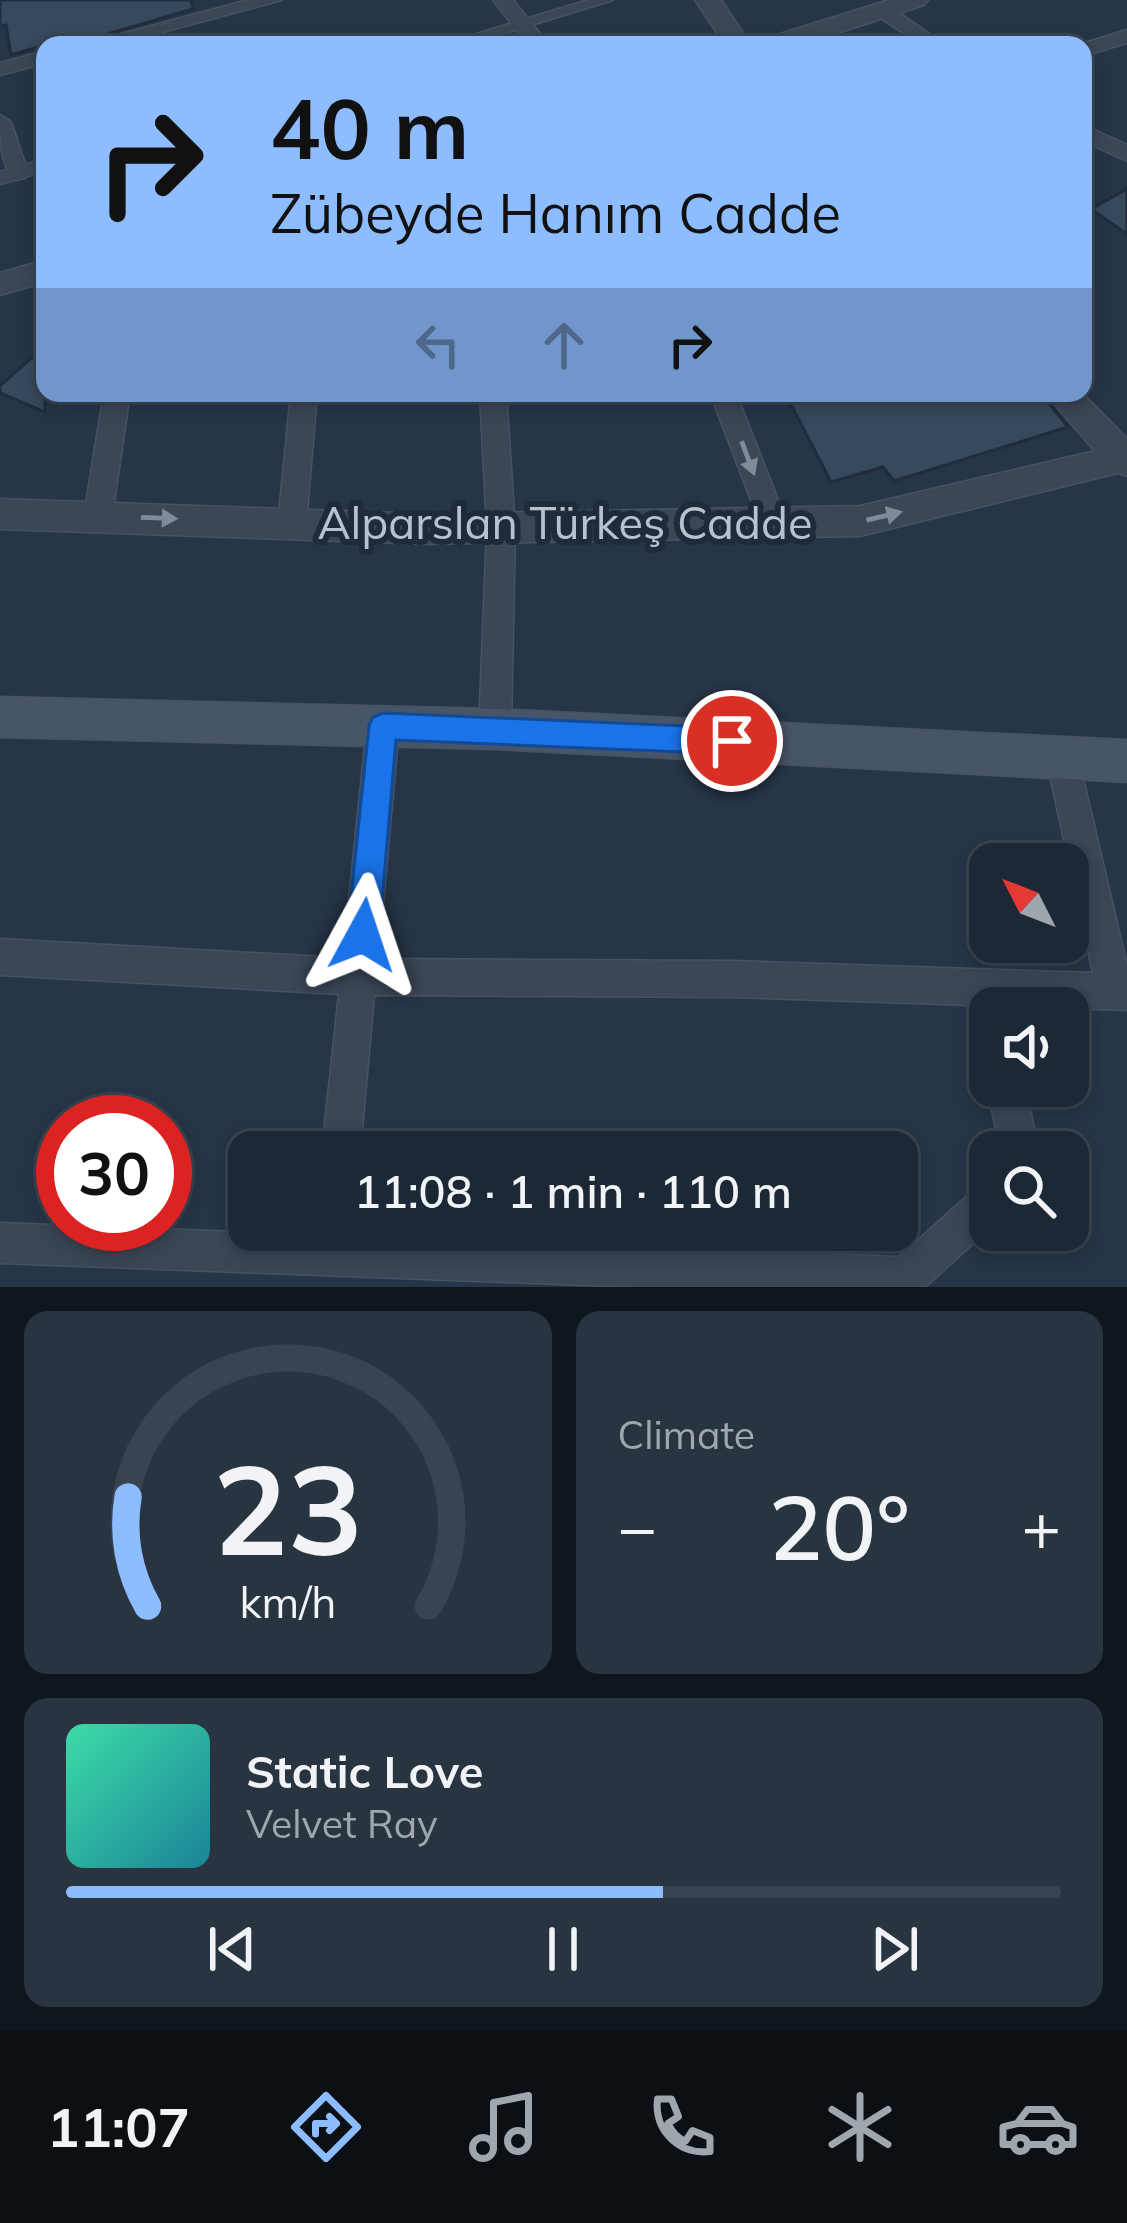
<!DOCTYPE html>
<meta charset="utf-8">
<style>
:root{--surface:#1c2835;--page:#293441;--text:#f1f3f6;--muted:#a0a6ad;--line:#3a4450;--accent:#8dbcff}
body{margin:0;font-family:Mulish,sans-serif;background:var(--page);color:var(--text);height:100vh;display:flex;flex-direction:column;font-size:45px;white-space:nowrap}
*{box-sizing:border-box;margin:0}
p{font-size:39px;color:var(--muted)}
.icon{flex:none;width:66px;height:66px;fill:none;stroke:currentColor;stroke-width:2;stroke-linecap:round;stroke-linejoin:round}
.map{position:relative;height:1287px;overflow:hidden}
.details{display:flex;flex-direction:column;gap:24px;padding:24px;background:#0f161d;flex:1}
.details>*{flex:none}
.top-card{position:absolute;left:36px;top:36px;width:1056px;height:366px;border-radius:24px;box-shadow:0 6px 18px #0003,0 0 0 3px var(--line);background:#8dbcff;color:#111;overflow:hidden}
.needle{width:78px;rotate:312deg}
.tools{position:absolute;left:969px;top:843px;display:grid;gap:24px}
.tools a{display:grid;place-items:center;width:120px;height:120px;border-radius:24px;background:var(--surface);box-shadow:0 6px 18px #0003,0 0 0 3px var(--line);font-size:60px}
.speed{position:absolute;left:36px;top:1095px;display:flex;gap:24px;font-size:60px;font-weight:700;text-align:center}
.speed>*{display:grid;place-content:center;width:156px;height:156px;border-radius:50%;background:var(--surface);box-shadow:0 6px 18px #0003,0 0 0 3px var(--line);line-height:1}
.speed .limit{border:18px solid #d22;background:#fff;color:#111}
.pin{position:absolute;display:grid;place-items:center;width:102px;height:102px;color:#fff;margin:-51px;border:6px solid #fff;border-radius:50%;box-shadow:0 3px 12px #0007}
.me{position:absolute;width:132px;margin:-66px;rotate:5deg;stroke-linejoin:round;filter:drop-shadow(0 0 9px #0008)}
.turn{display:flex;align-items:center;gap:42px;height:252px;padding:0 36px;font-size:54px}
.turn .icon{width:156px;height:156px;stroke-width:2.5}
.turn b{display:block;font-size:84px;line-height:102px}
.lanes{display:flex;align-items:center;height:114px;padding:0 36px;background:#0003;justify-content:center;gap:60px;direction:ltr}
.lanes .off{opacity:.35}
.big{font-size:90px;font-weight:600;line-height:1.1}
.details .widget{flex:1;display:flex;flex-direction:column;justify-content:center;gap:18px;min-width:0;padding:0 42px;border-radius:24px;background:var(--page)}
.details .dial{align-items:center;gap:0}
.dial svg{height:312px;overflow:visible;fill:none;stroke:var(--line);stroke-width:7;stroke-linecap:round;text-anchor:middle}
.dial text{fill:var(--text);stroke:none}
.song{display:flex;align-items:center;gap:36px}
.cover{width:144px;height:144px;border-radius:18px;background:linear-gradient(135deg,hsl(160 70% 55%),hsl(190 70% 35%))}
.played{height:12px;border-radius:6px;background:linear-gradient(90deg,var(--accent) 60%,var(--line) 60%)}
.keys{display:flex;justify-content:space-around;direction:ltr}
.heat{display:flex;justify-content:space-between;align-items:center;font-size:66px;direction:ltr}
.details .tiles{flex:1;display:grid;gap:24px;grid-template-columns:1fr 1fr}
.widget:last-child{grid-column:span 2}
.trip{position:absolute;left:228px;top:1131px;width:690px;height:120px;border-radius:24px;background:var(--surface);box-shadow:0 6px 18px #0003,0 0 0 3px var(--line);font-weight:600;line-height:120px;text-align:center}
.menu{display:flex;height:192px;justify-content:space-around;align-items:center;background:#0b1015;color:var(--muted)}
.menu .icon{width:84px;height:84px}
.menu .active{color:var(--accent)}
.menu b{font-size:54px;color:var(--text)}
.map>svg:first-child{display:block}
.building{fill:#37495d;stroke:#212d3d;stroke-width:3}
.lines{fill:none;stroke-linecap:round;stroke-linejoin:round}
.pedestrian-casing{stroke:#475262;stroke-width:3}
.minor-casing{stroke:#475262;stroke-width:3}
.tertiary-casing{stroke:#475262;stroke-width:3}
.secondary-casing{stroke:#475262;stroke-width:3}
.pedestrian{fill:#3b4656;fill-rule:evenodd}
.minor{fill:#3b4656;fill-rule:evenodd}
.tertiary{fill:#3b4656;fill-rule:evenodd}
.secondary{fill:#485569;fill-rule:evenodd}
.oneway{fill:#808a99}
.route{fill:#1a73e8;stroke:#114b97;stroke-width:3}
.labels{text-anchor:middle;stroke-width:12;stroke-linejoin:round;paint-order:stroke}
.street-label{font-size:45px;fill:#b8c2cf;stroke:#1f2b3b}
</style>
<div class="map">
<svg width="1127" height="1287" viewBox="0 0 1127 1287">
<rect width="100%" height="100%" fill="#263547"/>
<g class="building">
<polygon points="0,0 191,0 193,9 70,45 45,45 11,55 6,25 0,26"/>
<polygon points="1127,189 1127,234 1091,209"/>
<polygon points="45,346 45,412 0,393 0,386"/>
<polygon points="785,393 1041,393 1068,427 894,481 883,467 831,482"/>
</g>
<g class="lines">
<g class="pedestrian-casing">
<g id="pedestrian">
<polygon points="588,0 613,0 466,45 440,45"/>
<polygon points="45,159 45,171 0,184 0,172"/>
</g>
</g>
<g class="minor-casing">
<g id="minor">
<polygon points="248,0 282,0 114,45 80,45"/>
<polygon points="493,0 513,0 549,45 528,45"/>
<polygon points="875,6 889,6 945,45 921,45 875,14"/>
<polygon points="1127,30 1127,43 1083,56 1083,45 1078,45"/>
<polygon points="45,51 45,63 0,75 0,63"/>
<path d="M0,115L11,122L28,173L25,178L17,180C0,170 0,137 0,115Z"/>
<polygon points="1083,125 1127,145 1127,161 1083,141"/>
<polygon points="104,393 130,393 112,516 108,524 88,524 84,516"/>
<polygon points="291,393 317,393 306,524 302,532 282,532 278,524"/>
<polygon points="480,393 506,393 515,528 511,729 506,739 495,743 484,739 479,729 487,528"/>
<polygon points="710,393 736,393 787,523 783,531 763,531"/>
<polygon points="383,712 394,716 399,726 378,959 733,961 1093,973 1046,757 1051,747 1062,742 1073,747 1078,757 1127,966 1127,1010 733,997 374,995 360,1152 322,1152 339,994 0,975 0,939 343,958 367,726 372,716"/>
<polygon points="990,1080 990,1086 1025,1086 1039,1152 1001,1152 987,1086"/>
<polygon points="990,1182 990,1228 925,1287 638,1287 0,1263 0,1223 899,1257 976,1188"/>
</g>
</g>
<g class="tertiary-casing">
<g id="tertiary">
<polygon points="695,0 721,0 751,45 725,45"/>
<polygon points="889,0 928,0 924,5 800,45 760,45 764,39"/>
<polygon points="45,260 45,282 0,295 0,273"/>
<polygon points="1045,393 1082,393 1127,439 1127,476 1118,473 860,536 428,544 0,529 0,499 428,514 860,506 1095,451"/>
</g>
</g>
<g class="secondary-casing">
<polygon id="secondary" points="0,697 495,709 1127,740 1127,782 495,749 0,737"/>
</g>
<use href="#pedestrian" class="pedestrian"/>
<use href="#minor" class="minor"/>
<use href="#tertiary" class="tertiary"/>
<use href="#secondary" class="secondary"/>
</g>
<defs><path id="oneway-solid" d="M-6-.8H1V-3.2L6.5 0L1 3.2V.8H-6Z" transform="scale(3)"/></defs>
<g class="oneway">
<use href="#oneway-solid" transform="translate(748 458) rotate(69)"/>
<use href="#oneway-solid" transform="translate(884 516) rotate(-13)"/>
<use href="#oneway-solid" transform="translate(159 518) rotate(2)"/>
</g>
<polygon class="route" points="383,713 732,728 742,731 746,741 742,750 732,754 396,740 379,935 374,946 363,951 352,946 347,935 369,726 373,717"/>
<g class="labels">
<g class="street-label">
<text x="565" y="539">Alparslan Türkeş Cadde</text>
</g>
</g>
</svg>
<div class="tools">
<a><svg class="needle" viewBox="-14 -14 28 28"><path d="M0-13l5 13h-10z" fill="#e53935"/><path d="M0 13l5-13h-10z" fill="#a0a6ad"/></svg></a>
<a><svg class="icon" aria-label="sound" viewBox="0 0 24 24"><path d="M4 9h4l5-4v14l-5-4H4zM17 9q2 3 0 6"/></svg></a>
<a><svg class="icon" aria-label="search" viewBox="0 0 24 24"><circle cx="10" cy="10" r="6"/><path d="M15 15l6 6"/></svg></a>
</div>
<div class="speed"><div class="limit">30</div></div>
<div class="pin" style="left:732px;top:741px;background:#d93025"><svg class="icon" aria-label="arrive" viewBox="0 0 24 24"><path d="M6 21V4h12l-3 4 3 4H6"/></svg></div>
<svg class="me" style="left:363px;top:935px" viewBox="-20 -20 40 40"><path d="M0-17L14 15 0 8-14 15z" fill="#1a73e8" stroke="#fff" stroke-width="4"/></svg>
<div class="trip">11:08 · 1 min · 110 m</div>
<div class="top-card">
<div class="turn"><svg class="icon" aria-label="right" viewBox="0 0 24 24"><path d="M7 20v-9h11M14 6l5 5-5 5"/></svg><div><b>40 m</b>Zübeyde Hanım Cadde</div></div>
<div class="lanes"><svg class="icon off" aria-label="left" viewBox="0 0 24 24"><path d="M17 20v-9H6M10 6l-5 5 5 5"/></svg><svg class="icon off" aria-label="ahead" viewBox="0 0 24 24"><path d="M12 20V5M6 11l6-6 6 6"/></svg><svg class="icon" aria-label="right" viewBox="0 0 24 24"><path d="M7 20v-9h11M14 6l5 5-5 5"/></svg></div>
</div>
</div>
<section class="details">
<div class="tiles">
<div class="widget dial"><svg viewBox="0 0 100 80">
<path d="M14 69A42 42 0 1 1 86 69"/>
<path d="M14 69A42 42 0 0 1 9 41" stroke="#8dbcff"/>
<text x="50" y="56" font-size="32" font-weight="700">23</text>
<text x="50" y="72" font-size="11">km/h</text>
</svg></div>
<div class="widget"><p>Climate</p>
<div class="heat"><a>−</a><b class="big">20°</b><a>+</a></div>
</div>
<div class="widget">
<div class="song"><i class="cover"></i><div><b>Static Love</b><p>Velvet Ray</p></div></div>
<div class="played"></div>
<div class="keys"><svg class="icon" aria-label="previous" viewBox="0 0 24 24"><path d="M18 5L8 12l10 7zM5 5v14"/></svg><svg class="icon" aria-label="pause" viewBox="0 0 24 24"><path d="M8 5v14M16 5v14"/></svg><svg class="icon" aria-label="next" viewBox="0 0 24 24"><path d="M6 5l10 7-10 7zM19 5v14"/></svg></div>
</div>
</div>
</section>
<nav class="menu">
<b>11:07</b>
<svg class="icon active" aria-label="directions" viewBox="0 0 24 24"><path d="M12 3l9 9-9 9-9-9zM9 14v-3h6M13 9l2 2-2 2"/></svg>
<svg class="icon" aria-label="music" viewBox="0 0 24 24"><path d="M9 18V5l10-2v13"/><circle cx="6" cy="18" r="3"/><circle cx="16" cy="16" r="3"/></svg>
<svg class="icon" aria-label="phone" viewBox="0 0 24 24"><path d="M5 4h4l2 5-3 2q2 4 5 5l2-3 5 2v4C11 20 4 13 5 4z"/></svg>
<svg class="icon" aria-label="climate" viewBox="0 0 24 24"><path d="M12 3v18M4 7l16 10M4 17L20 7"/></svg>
<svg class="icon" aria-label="car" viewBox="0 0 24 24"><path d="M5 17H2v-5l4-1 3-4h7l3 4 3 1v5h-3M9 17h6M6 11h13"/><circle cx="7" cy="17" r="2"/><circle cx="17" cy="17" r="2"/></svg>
</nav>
